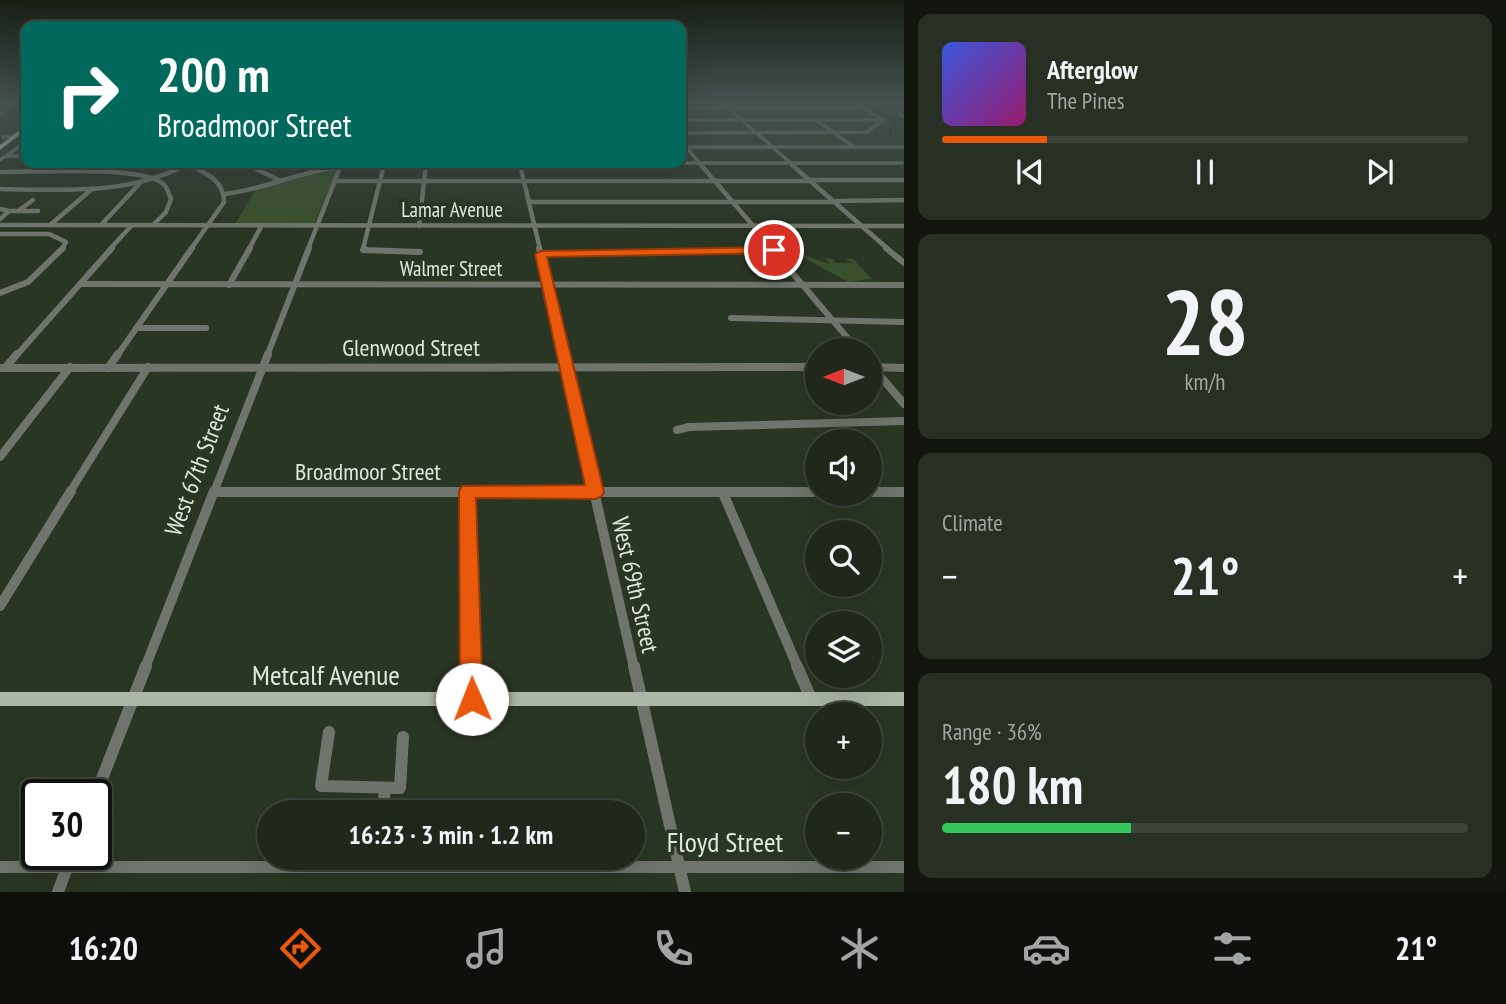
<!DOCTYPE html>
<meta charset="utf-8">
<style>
:root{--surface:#20281b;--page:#283024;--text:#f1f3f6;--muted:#a2a6a3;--line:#3d443a;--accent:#ea580c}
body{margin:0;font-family:"PT Sans Narrow",sans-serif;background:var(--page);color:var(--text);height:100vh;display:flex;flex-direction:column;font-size:26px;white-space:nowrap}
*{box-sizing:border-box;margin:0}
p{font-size:23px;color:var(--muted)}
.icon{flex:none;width:38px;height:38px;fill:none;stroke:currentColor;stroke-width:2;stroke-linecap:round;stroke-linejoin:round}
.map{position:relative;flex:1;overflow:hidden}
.sheet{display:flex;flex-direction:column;gap:14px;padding:14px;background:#12160f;width:602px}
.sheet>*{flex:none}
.top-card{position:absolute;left:21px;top:21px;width:665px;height:147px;border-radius:14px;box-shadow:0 7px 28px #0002,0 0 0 2px var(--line);background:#00695c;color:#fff;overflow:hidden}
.needle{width:46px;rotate:270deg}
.buttons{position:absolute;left:805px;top:338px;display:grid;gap:14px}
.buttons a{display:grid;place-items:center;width:77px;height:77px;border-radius:50%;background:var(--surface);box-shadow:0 7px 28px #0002,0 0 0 2px var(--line);font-size:35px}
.speed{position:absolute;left:21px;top:779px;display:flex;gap:14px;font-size:35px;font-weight:700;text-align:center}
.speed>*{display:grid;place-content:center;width:91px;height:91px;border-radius:50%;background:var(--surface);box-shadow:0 7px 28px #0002,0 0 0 2px var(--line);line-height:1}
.speed .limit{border:4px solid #111;border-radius:10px;background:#fff;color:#111}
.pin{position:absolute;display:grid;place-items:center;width:60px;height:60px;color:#fff;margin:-30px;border:4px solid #fff;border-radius:50%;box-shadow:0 2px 7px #0007}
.me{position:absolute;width:77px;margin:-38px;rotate:359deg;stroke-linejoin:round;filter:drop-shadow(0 0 5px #0008)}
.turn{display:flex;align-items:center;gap:24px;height:147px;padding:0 21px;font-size:32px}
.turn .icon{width:91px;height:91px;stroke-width:2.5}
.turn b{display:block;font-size:49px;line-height:60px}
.big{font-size:52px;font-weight:700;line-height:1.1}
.sheet .card{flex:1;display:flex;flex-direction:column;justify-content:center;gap:10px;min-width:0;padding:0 24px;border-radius:14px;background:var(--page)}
.sheet .dial{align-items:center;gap:0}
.dial b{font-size:91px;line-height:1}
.song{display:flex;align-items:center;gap:21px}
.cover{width:84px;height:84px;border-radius:10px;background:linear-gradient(135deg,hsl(230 70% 55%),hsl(320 70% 35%))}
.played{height:7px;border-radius:4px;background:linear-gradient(90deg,var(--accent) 20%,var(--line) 20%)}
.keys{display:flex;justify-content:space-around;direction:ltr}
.heat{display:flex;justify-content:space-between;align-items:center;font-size:38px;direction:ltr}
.charge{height:10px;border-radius:5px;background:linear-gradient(90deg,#34c759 36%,var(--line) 0)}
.trip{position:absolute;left:257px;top:800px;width:388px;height:70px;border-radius:35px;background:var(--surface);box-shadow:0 7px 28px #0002,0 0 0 2px var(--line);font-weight:700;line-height:70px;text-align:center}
.menu{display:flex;height:112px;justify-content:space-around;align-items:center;background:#0d100b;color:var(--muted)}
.menu .icon{width:49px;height:49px}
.menu .active{color:var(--accent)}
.menu b{font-size:32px;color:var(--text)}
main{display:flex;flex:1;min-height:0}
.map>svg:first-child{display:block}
.green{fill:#38502b}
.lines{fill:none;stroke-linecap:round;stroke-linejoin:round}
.stream{stroke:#0e2800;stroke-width:2}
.minor-far5{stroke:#6f756c;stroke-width:3.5}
.minor-far4{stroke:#6f756c;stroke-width:4.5}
.minor-far3{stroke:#6f756c;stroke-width:6}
.minor-far2{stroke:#6f756c;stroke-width:8}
.minor-far1{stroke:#6f756c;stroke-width:10}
.minor{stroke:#6f756c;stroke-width:12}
.major{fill:#acb8a6;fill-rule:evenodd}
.highway{fill:#c4d3bc;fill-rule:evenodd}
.route{fill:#ea580c;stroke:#983908;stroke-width:2}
.labels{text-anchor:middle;stroke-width:7;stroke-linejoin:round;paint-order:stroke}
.far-street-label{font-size:21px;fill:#e0e8dc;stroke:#2a3624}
.street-label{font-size:24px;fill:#e0e8dc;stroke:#2a3624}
.near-street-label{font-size:28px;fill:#e0e8dc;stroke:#2a3624}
</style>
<main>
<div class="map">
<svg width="904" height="892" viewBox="0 0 904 892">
<rect width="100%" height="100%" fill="#2a3624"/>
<g class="green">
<polygon points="337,169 315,223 235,224 255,191 299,174"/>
<path d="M799,255C812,255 818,263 831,263L825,259H832L836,263H853L845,259H853L872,279L848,282Z"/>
</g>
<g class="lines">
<polyline class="stream" points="860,101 896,123 890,129 890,138"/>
<g class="minor-far5">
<polyline points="720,101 794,166"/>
<polyline points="851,101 883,120"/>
<polyline points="681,108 864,108"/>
<polyline points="899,114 904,117"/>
<polyline points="0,115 20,101"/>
<polyline points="681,120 883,120"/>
<polyline points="816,120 854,147"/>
<polyline points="681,133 867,132 883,120"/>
<polyline points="3,137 17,136"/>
<polyline points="681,141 702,166"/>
<polyline points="684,147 904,147"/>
<polyline points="7,156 26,156"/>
<polyline points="0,160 26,142"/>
<polyline points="185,163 192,166"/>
<polyline points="245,163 252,166"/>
<polyline points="520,163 521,166"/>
<polyline points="521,163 902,163"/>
<polyline points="183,166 189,163"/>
<polyline points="341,166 342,163"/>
<polyline points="383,166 384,163"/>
<polyline points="426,166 426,163"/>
</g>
<g class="minor-far4">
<path d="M189,165C206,173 224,180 224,202L191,249"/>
<polyline points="248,165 279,180"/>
<polyline points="520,165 540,249"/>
<polyline points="701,165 773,249"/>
<polyline points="792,165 888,249"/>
<path d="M0,172C38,172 128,166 159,181C167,185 168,192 171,199L166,212L153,225"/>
<polyline points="811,180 904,180"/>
<polyline points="334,181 812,181"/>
<path d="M0,189C64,190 128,195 186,165"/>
<path d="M224,194C264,190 300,171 340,167"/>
<polyline points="835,201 904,200"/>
<polyline points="529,202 836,202"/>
<polyline points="0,209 9,211 0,219"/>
<polyline points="9,211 38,211"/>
<polyline points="18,211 33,200"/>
<polyline points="0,225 904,226"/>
<polyline points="50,225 92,189"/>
<polyline points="101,225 141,182"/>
<polyline points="419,226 426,165"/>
<polyline points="0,234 49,234 66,242 62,249"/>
<polyline points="110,249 132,225"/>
<polyline points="249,249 262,225"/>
<polyline points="308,249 341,165"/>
<polyline points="363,249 384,165"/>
</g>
<g class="minor-far3">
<polyline points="364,248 363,250 420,252"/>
<polyline points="539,248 564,356"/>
<polyline points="771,248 858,350"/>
<polyline points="886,248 904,263"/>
<polyline points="541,254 774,250"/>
<polyline points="82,284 904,285"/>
<polyline points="229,285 250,248"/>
<polyline points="0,293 28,282 63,248"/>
<polyline points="731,318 904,322"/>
<polyline points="136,328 206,328"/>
<polyline points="16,356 112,248"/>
<polyline points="117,356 192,248"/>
<polyline points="267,356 309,248"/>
</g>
<g class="minor-far2">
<polyline points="563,354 595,492"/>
<polyline points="870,364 904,404"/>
<polyline points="870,367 904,368"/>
<polyline points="0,368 817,367"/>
<polyline points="5,368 17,354"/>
<polyline points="108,368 118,354"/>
<polyline points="677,430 689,427 904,421"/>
<polyline points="0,457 70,367"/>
<polyline points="70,492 148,367"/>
<polyline points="214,492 817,492"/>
<polyline points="214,492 268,354"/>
<polyline points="870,492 904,492"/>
</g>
<g class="minor-far1">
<polyline points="468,491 471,668"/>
<polyline points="594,491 634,668"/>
<polyline points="214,492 817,492"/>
<polyline points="870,492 904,492"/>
<polyline points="723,493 798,668"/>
<polyline points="0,606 71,491"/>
<polyline points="145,668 214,491"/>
</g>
<g class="minor">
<polyline points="471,666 472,699"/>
<polyline points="634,666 685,892"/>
<polyline points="797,666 811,699"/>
<polyline points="329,732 321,786 400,788 403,737"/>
<polyline points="96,794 146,666"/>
<polyline points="383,812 385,788"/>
<polyline points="0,867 904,867"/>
<polyline points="58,892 72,854"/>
</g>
<rect class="major" x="0" y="692" width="904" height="14"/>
<polygon class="highway" points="26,125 26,130 0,150 0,145"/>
</g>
<linearGradient id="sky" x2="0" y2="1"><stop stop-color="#171e14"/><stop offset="0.45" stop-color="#445250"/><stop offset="1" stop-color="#445250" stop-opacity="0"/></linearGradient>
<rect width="904" height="226" fill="url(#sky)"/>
<polygon class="route" points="774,247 779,250 778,253 547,257 604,492 601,497 595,499 476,498 483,699 480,707 472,711 464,707 460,699 459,491 462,486 585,485 535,254 541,251"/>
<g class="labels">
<g class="far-street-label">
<text x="452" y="217">Lamar Avenue</text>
<text x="451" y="276">Walmer Street</text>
</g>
<g class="street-label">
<text x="411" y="356">Glenwood Street</text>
<text transform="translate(197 470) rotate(-69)" y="8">West 67th Street</text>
<text x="368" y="480">Broadmoor Street</text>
<text transform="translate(635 585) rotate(77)" y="8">West 69th Street</text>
</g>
<g class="near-street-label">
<text x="326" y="685">Metcalf Avenue</text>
<text x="725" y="852">Floyd Street</text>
</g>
</g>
</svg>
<div class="buttons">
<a><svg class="needle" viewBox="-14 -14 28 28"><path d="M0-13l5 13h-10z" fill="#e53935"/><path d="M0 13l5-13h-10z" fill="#a2a6a3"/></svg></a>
<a><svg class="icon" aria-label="sound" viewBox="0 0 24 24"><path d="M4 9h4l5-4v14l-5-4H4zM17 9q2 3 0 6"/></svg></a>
<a><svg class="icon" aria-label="search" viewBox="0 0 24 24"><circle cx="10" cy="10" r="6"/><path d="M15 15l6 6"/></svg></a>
<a><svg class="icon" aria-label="layers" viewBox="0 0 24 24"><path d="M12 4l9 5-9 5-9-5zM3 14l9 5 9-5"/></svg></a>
<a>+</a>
<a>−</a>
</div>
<div class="speed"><div class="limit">30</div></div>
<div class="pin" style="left:774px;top:250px;background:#d93025"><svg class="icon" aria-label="arrive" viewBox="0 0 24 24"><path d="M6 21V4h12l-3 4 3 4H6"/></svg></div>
<svg class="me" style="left:472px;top:699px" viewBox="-20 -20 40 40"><circle r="19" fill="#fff"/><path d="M0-13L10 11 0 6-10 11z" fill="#ea580c"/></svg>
<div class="trip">16:23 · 3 min · 1.2 km</div>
<div class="top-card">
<div class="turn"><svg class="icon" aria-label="right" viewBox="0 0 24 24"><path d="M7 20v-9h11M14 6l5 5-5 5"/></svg><div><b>200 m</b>Broadmoor Street</div></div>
</div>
</div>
<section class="sheet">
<div class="card">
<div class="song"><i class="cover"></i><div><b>Afterglow</b><p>The Pines</p></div></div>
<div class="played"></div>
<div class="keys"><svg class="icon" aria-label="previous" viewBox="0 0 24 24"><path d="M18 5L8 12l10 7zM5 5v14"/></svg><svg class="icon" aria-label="pause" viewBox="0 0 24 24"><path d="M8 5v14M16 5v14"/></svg><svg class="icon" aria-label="next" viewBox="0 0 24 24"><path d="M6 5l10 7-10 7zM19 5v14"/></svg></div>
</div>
<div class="card dial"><b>28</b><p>km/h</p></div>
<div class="card"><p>Climate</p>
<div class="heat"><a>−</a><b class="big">21°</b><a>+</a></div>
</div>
<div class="card"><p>Range · 36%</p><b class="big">180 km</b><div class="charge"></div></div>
</section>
</main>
<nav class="menu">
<b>16:20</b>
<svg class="icon active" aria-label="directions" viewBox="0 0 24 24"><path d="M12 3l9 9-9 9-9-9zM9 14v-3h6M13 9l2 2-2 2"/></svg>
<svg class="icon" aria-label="music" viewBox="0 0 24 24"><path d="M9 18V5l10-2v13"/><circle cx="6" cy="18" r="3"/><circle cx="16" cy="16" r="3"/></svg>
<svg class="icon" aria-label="phone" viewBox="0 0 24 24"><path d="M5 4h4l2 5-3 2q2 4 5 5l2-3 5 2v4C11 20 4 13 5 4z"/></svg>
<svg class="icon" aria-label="climate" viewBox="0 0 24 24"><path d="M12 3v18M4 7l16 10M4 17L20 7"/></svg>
<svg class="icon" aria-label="car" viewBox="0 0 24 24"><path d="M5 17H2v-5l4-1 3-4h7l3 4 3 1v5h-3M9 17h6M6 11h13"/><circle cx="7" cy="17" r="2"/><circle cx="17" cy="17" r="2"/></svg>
<svg class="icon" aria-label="filters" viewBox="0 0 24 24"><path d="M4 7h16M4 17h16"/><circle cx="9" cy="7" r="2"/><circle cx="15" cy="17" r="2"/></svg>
<b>21°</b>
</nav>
